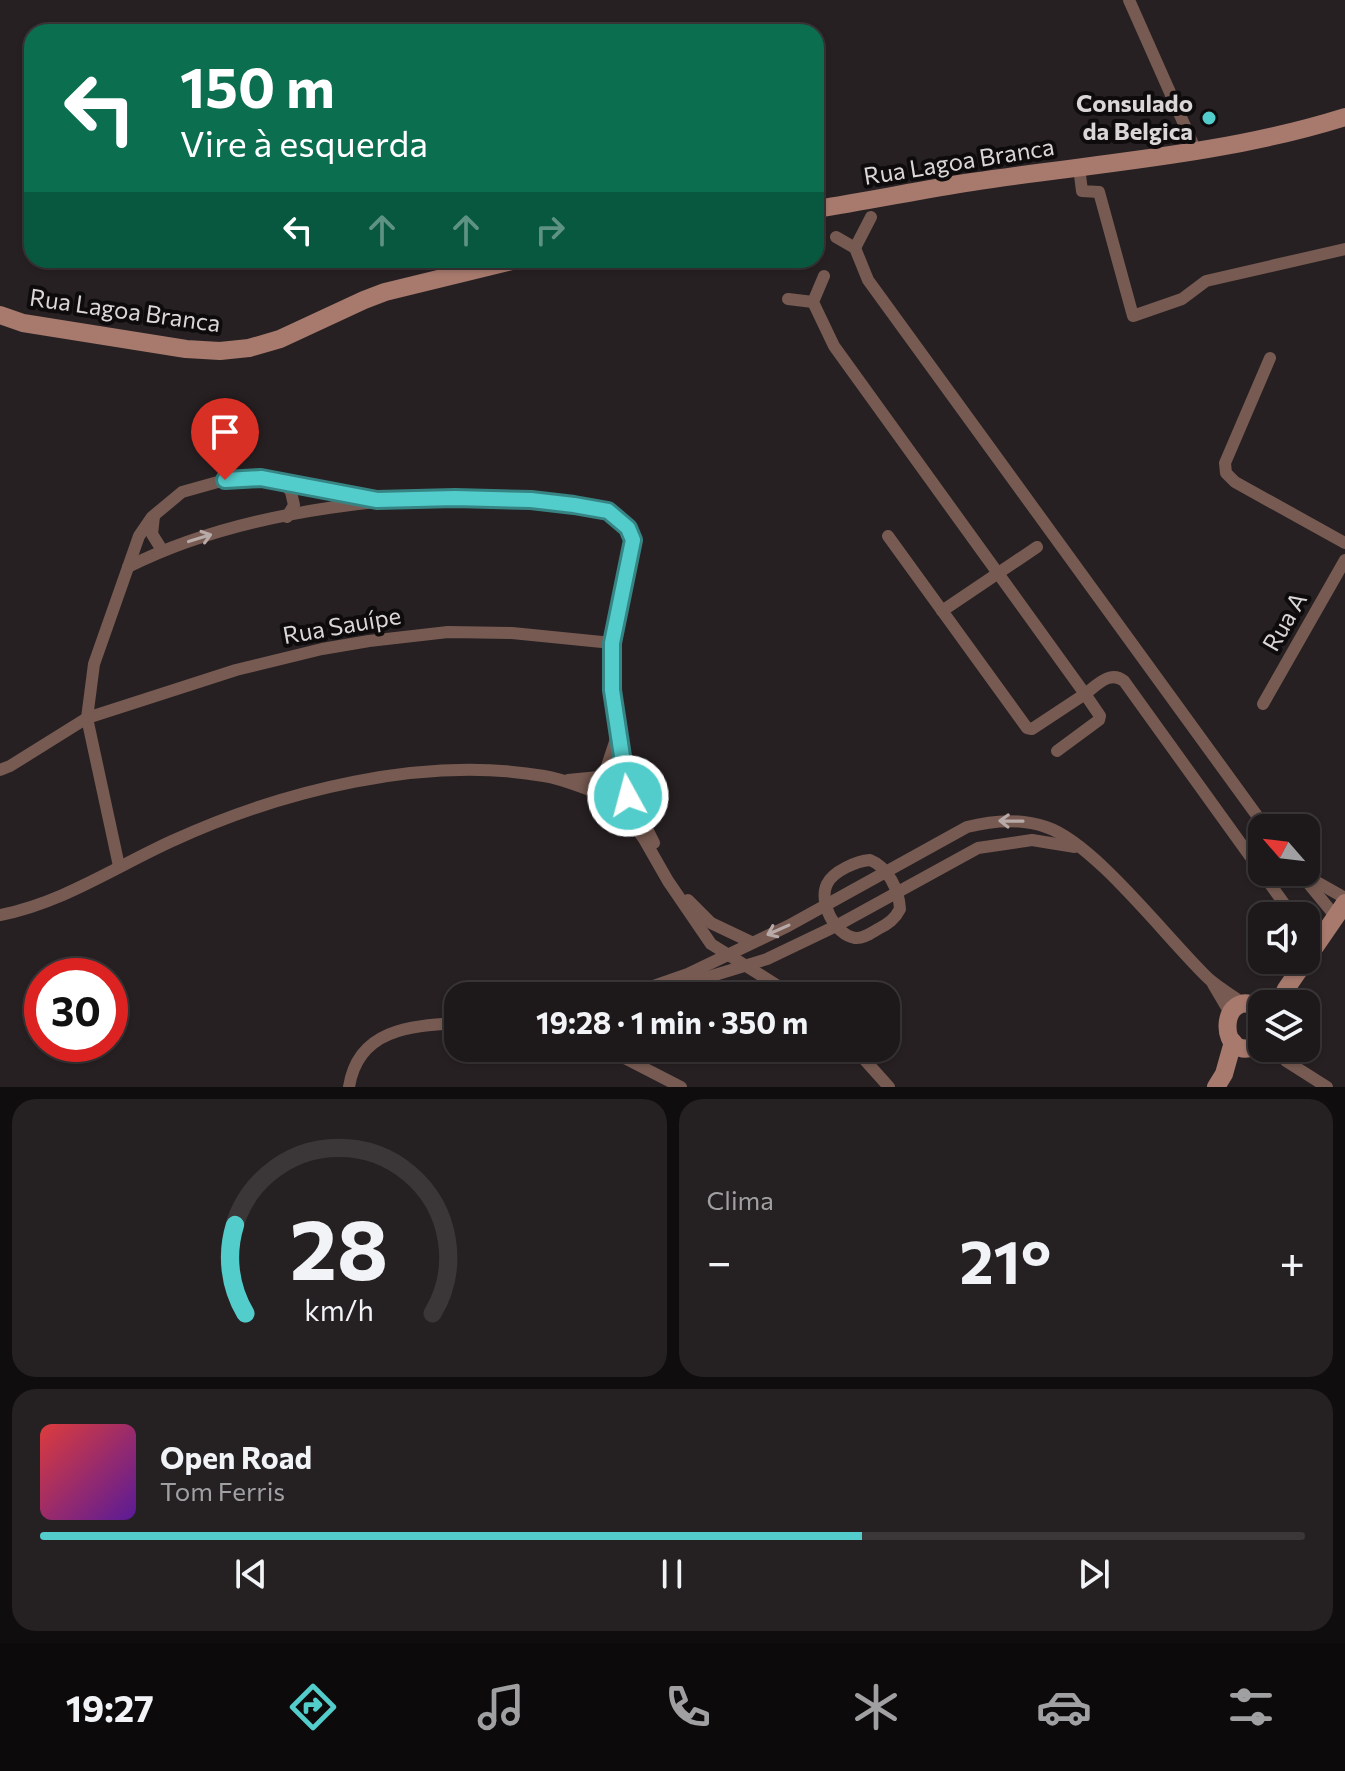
<!DOCTYPE html>
<html lang="pt">
<meta charset="utf-8">
<style>
:root{--surface:#1d181a;--page:#252123;--text:#f1f3f6;--muted:#a0a0a2;--line:#3b3739;--accent:#53cdcb}
body{margin:0;font-family:Commissioner,sans-serif;background:var(--page);color:var(--text);height:100vh;display:flex;flex-direction:column;font-size:30px;white-space:nowrap}
*{box-sizing:border-box;margin:0}
p{font-size:26px;color:var(--muted)}
.icon{flex:none;width:44px;height:44px;fill:none;stroke:currentColor;stroke-width:2;stroke-linecap:round;stroke-linejoin:round}
.map{position:relative;height:1087px;overflow:hidden}
.sheet{display:flex;flex-direction:column;gap:12px;padding:12px;background:#100d0e;flex:1}
.sheet>*{flex:none}
.top-card{position:absolute;left:24px;top:24px;width:800px;height:244px;border-radius:24px;box-shadow:0 2px 6px #0004,0 0 0 2px var(--line);background:#0b6e4f;color:#fff;overflow:hidden}
.needle{width:52px;rotate:298deg}
.tools{position:absolute;left:1248px;top:814px;display:grid;gap:16px}
.tools a{display:grid;place-items:center;width:72px;height:72px;border-radius:16px;background:var(--surface);box-shadow:0 2px 6px #0004,0 0 0 2px var(--line);font-size:40px}
.speed{position:absolute;left:24px;top:958px;display:flex;gap:16px;font-size:40px;font-weight:700;text-align:center}
.speed>*{display:grid;place-content:center;width:104px;height:104px;border-radius:50%;background:var(--surface);box-shadow:0 2px 6px #0004,0 0 0 2px var(--line);line-height:1}
.speed .limit{border:12px solid #d22;background:#fff;color:#111}
.pin{position:absolute;display:grid;place-items:center;width:68px;height:68px;color:#fff;margin:-82px -34px;border-radius:50% 50% 50% 0;rotate:-45deg;box-shadow:0 0 8px #0007}
.pin .icon{rotate:45deg}
.me{position:absolute;width:88px;margin:-44px;rotate:353deg;stroke-linejoin:round;filter:drop-shadow(0 0 6px #0008)}
.turn{display:flex;align-items:center;gap:28px;height:168px;padding:0 24px;font-size:36px}
.turn .icon{width:104px;height:104px;stroke-width:2.5}
.turn b{display:block;font-size:56px;line-height:68px}
.lanes{display:flex;align-items:center;height:76px;padding:0 24px;background:#0003;justify-content:center;gap:40px;direction:ltr}
.lanes .off{opacity:.35}
.big{font-size:60px;font-weight:700;line-height:1.1}
.sheet .card{flex:1;display:flex;flex-direction:column;justify-content:center;gap:12px;min-width:0;padding:0 28px;border-radius:24px;background:var(--page)}
.sheet .dial{align-items:center;gap:0}
.dial svg{height:208px;overflow:visible;fill:none;stroke:var(--line);stroke-width:7;stroke-linecap:round;text-anchor:middle}
.dial text{fill:var(--text);stroke:none}
.song{display:flex;align-items:center;gap:24px}
.cover{width:96px;height:96px;border-radius:12px;background:linear-gradient(135deg,hsl(0 70% 55%),hsl(270 70% 35%))}
.played{height:8px;border-radius:4px;background:linear-gradient(90deg,var(--accent) 65%,var(--line) 65%)}
.keys{display:flex;justify-content:space-around;direction:ltr}
.heat{display:flex;justify-content:space-between;align-items:center;font-size:44px;direction:ltr}
.sheet .tiles{flex:1;display:grid;gap:12px;grid-template-columns:1fr 1fr}
.card:last-child{grid-column:span 2}
.trip{position:absolute;left:444px;top:982px;width:456px;height:80px;border-radius:24px;background:var(--surface);box-shadow:0 2px 6px #0004,0 0 0 2px var(--line);font-weight:700;line-height:80px;text-align:center}
.menu{display:flex;height:128px;justify-content:space-around;align-items:center;background:#0c0a0a;color:var(--muted)}
.menu .icon{width:56px;height:56px}
.menu .current{color:var(--accent)}
.menu b{font-size:36px;color:var(--text)}
.map>svg:first-child{display:block}
.lines{fill:none;stroke-linecap:round;stroke-linejoin:round}
.street{stroke:#775b52;stroke-width:12}
.secondary{stroke:#a77a6d;stroke-width:18}
.oneway{stroke:#b7aaa8}
.route-casing{stroke:#368584;stroke-width:20}
.route{stroke:#53cdcb;stroke-width:14}
.poi-dot{fill:#53cdcb;stroke:#0e0b0c;stroke-width:3}
.labels{text-anchor:middle;stroke-width:8;stroke-linejoin:round;paint-order:stroke}
.poi-label{font-size:24px;font-weight:bold;fill:#dad5d6;stroke:#0e0b0c;text-anchor:end}
.street-label{font-size:24px;fill:#dad5d6;stroke:#0e0b0c}
</style>
<div class="map">
<svg width="1345" height="1087" viewBox="0 0 1345 1087">
<rect width="100%" height="100%" fill="#272022"/>
<g class="lines">
<g class="street">
<polyline points="1129,0 1196,151"/>
<polyline points="1079,167 1082,191 1099,192 1133,316 1182,299 1206,281 1345,249"/>
<polyline points="836,237 855,248 868,280 1266,828"/>
<polyline points="855,248 871,217"/>
<path d="M824,276L813,302L834,346L1085,694C1097,685 1110,670 1124,681L1293,916"/>
<polyline points="788,299 813,302"/>
<polyline points="1270,358 1225,463 1226,473 1235,482 1345,543"/>
<polyline points="285,484 291,492 294,505 287,517"/>
<polyline points="154,516 152,534 162,550"/>
<polyline points="888,536 1027,728 1032,729 1085,694 1100,716 1099,720 1057,751"/>
<path d="M128,567C243,509 417,488 545,502C578,505 620,504 633,540L612,643V690L617,736L624,759L623,776"/>
<polyline points="942,611 1037,547"/>
<polyline points="1263,704 1345,560"/>
<polyline points="606,769 617,736"/>
<polyline points="0,770 10,766 87,718 236,670 322,649 369,641 448,632 512,633 612,643"/>
<polyline points="599,777 598,787 604,796"/>
<polyline points="568,780 599,777 610,768 620,772 625,779"/>
<polyline points="629,793 654,843"/>
<polyline points="618,803 644,839 668,881 711,944 794,996"/>
<path d="M870,860C888,867 899,890 900,909C895,919 888,924 878,929C871,933 863,939 855,938C835,935 818,902 827,884C833,871 857,861 870,860Z"/>
<polyline points="119,866 87,718 94,664 139,536 152,517 182,492 225,480 261,478 366,498"/>
<polyline points="1299,872 1336,917"/>
<polyline points="1306,876 1345,898"/>
<polyline points="688,900 711,923 751,942"/>
<path d="M0,915C62,903 115,867 172,841C281,791 423,755 544,776C564,779 582,788 602,794"/>
<polyline points="1306,931 1318,943"/>
<polyline points="1213,984 1230,1013"/>
<polyline points="682,985 767,959 836,926 978,848 1032,840 1075,847"/>
<path d="M625,996L688,974L788,926L967,827C994,820 1020,818 1046,827C1095,843 1168,940 1209,979C1219,988 1232,995 1244,1004"/>
<polyline points="605,1048 681,1087"/>
<polyline points="854,1048 889,1087"/>
<polyline points="1274,1048 1286,1061 1327,1087"/>
<path d="M349,1087C358,1029 410,1026 458,1023"/>
</g>
<g class="secondary">
<path d="M816,209C868,201 920,190 972,182C1097,163 1224,155 1345,117"/>
<polyline points="0,315 23,323 186,349 220,351 249,348 280,339 364,300 385,292 516,260"/>
<polyline points="1279,1004 1286,989 1345,903"/>
<path d="M1262,1009C1217,981 1215,1071 1262,1043"/>
<polyline points="1216,1087 1224,1074 1233,1042"/>
</g>
</g>
<defs><path id="oneway-shaft" d="M-6 0H5M1.5-3L5.5 0L1.5 3" fill="none" stroke-width="1.6" stroke-linecap="round" stroke-linejoin="round" transform="scale(2)"/></defs>
<g class="oneway">
<use href="#oneway-shaft" transform="translate(200 538) rotate(-17)"/>
<use href="#oneway-shaft" transform="translate(1011 821) rotate(-179)"/>
<use href="#oneway-shaft" transform="translate(778 930) rotate(156)"/>
</g>
<g class="lines">
<g class="route-casing">
<polyline id="route" points="225,480 261,478 377,500 455,498 531,500 574,505 608,511 628,528 633,540 612,643 612,690 628,796"/>
</g>
<use href="#route" class="route"/>
</g>
<circle class="poi-dot" cx="1209" cy="118" r="8"/>
<g class="labels">
<g class="poi-label">
<text x="1193" y="112">Consulado<tspan x="1193" dy="28">da Belgica</tspan></text>
</g>
<g class="street-label">
<text transform="translate(959 162) rotate(-9)" y="8">Rua Lagoa Branca</text>
<text transform="translate(125 311) rotate(8)" y="8">Rua Lagoa Branca</text>
<text transform="translate(1285 622) rotate(-60)" y="8">Rua A</text>
<text transform="translate(342 626) rotate(-10)" y="8">Rua Sauípe</text>
</g>
</g>
</svg>
<div class="tools">
<a><svg class="needle" viewBox="-14 -14 28 28"><path d="M0-13l5 13h-10z" fill="#e53935"/><path d="M0 13l5-13h-10z" fill="#a0a0a2"/></svg></a>
<a><svg class="icon" aria-label="sound" viewBox="0 0 24 24"><path d="M4 9h4l5-4v14l-5-4H4zM17 9q2 3 0 6"/></svg></a>
<a><svg class="icon" aria-label="layers" viewBox="0 0 24 24"><path d="M12 4l9 5-9 5-9-5zM3 14l9 5 9-5"/></svg></a>
</div>
<div class="speed"><div class="limit">30</div></div>
<div class="pin" style="left:225px;top:480px;background:#d93025"><svg class="icon" aria-label="arrive" viewBox="0 0 24 24"><path d="M6 21V4h12l-3 4 3 4H6"/></svg></div>
<svg class="me" style="left:628px;top:796px" viewBox="-20 -20 40 40"><circle r="17" fill="#53cdcb" stroke="#fff" stroke-width="3"/><path d="M0-11L8 9 0 5-8 9z" fill="#fff"/></svg>
<div class="trip">19:28 · 1 min · 350 m</div>
<div class="top-card">
<div class="turn"><svg class="icon" aria-label="left" viewBox="0 0 24 24"><path d="M17 20v-9H6M10 6l-5 5 5 5"/></svg><div><b>150 m</b>Vire à esquerda</div></div>
<div class="lanes"><svg class="icon" aria-label="left" viewBox="0 0 24 24"><path d="M17 20v-9H6M10 6l-5 5 5 5"/></svg><svg class="icon off" aria-label="ahead" viewBox="0 0 24 24"><path d="M12 20V5M6 11l6-6 6 6"/></svg><svg class="icon off" aria-label="ahead" viewBox="0 0 24 24"><path d="M12 20V5M6 11l6-6 6 6"/></svg><svg class="icon off" aria-label="right" viewBox="0 0 24 24"><path d="M7 20v-9h11M14 6l5 5-5 5"/></svg></div>
</div>
</div>
<section class="sheet">
<div class="tiles">
<div class="card dial"><svg viewBox="0 0 100 80">
<path d="M14 69A42 42 0 1 1 86 69"/>
<path d="M14 69A42 42 0 0 1 10 35" stroke="#53cdcb"/>
<text x="50" y="56" font-size="32" font-weight="700">28</text>
<text x="50" y="72" font-size="11">km/h</text>
</svg></div>
<div class="card"><p>Clima</p>
<div class="heat"><a>−</a><b class="big">21°</b><a>+</a></div>
</div>
<div class="card">
<div class="song"><i class="cover"></i><div><b>Open Road</b><p>Tom Ferris</p></div></div>
<div class="played"></div>
<div class="keys"><svg class="icon" aria-label="previous" viewBox="0 0 24 24"><path d="M18 5L8 12l10 7zM5 5v14"/></svg><svg class="icon" aria-label="pause" viewBox="0 0 24 24"><path d="M8 5v14M16 5v14"/></svg><svg class="icon" aria-label="next" viewBox="0 0 24 24"><path d="M6 5l10 7-10 7zM19 5v14"/></svg></div>
</div>
</div>
</section>
<nav class="menu">
<b>19:27</b>
<svg class="icon current" aria-label="directions" viewBox="0 0 24 24"><path d="M12 3l9 9-9 9-9-9zM9 14v-3h6M13 9l2 2-2 2"/></svg>
<svg class="icon" aria-label="music" viewBox="0 0 24 24"><path d="M9 18V5l10-2v13"/><circle cx="6" cy="18" r="3"/><circle cx="16" cy="16" r="3"/></svg>
<svg class="icon" aria-label="phone" viewBox="0 0 24 24"><path d="M5 4h4l2 5-3 2q2 4 5 5l2-3 5 2v4C11 20 4 13 5 4z"/></svg>
<svg class="icon" aria-label="climate" viewBox="0 0 24 24"><path d="M12 3v18M4 7l16 10M4 17L20 7"/></svg>
<svg class="icon" aria-label="car" viewBox="0 0 24 24"><path d="M5 17H2v-5l4-1 3-4h7l3 4 3 1v5h-3M9 17h6M6 11h13"/><circle cx="7" cy="17" r="2"/><circle cx="17" cy="17" r="2"/></svg>
<svg class="icon" aria-label="filters" viewBox="0 0 24 24"><path d="M4 7h16M4 17h16"/><circle cx="9" cy="7" r="2"/><circle cx="15" cy="17" r="2"/></svg>
</nav>
